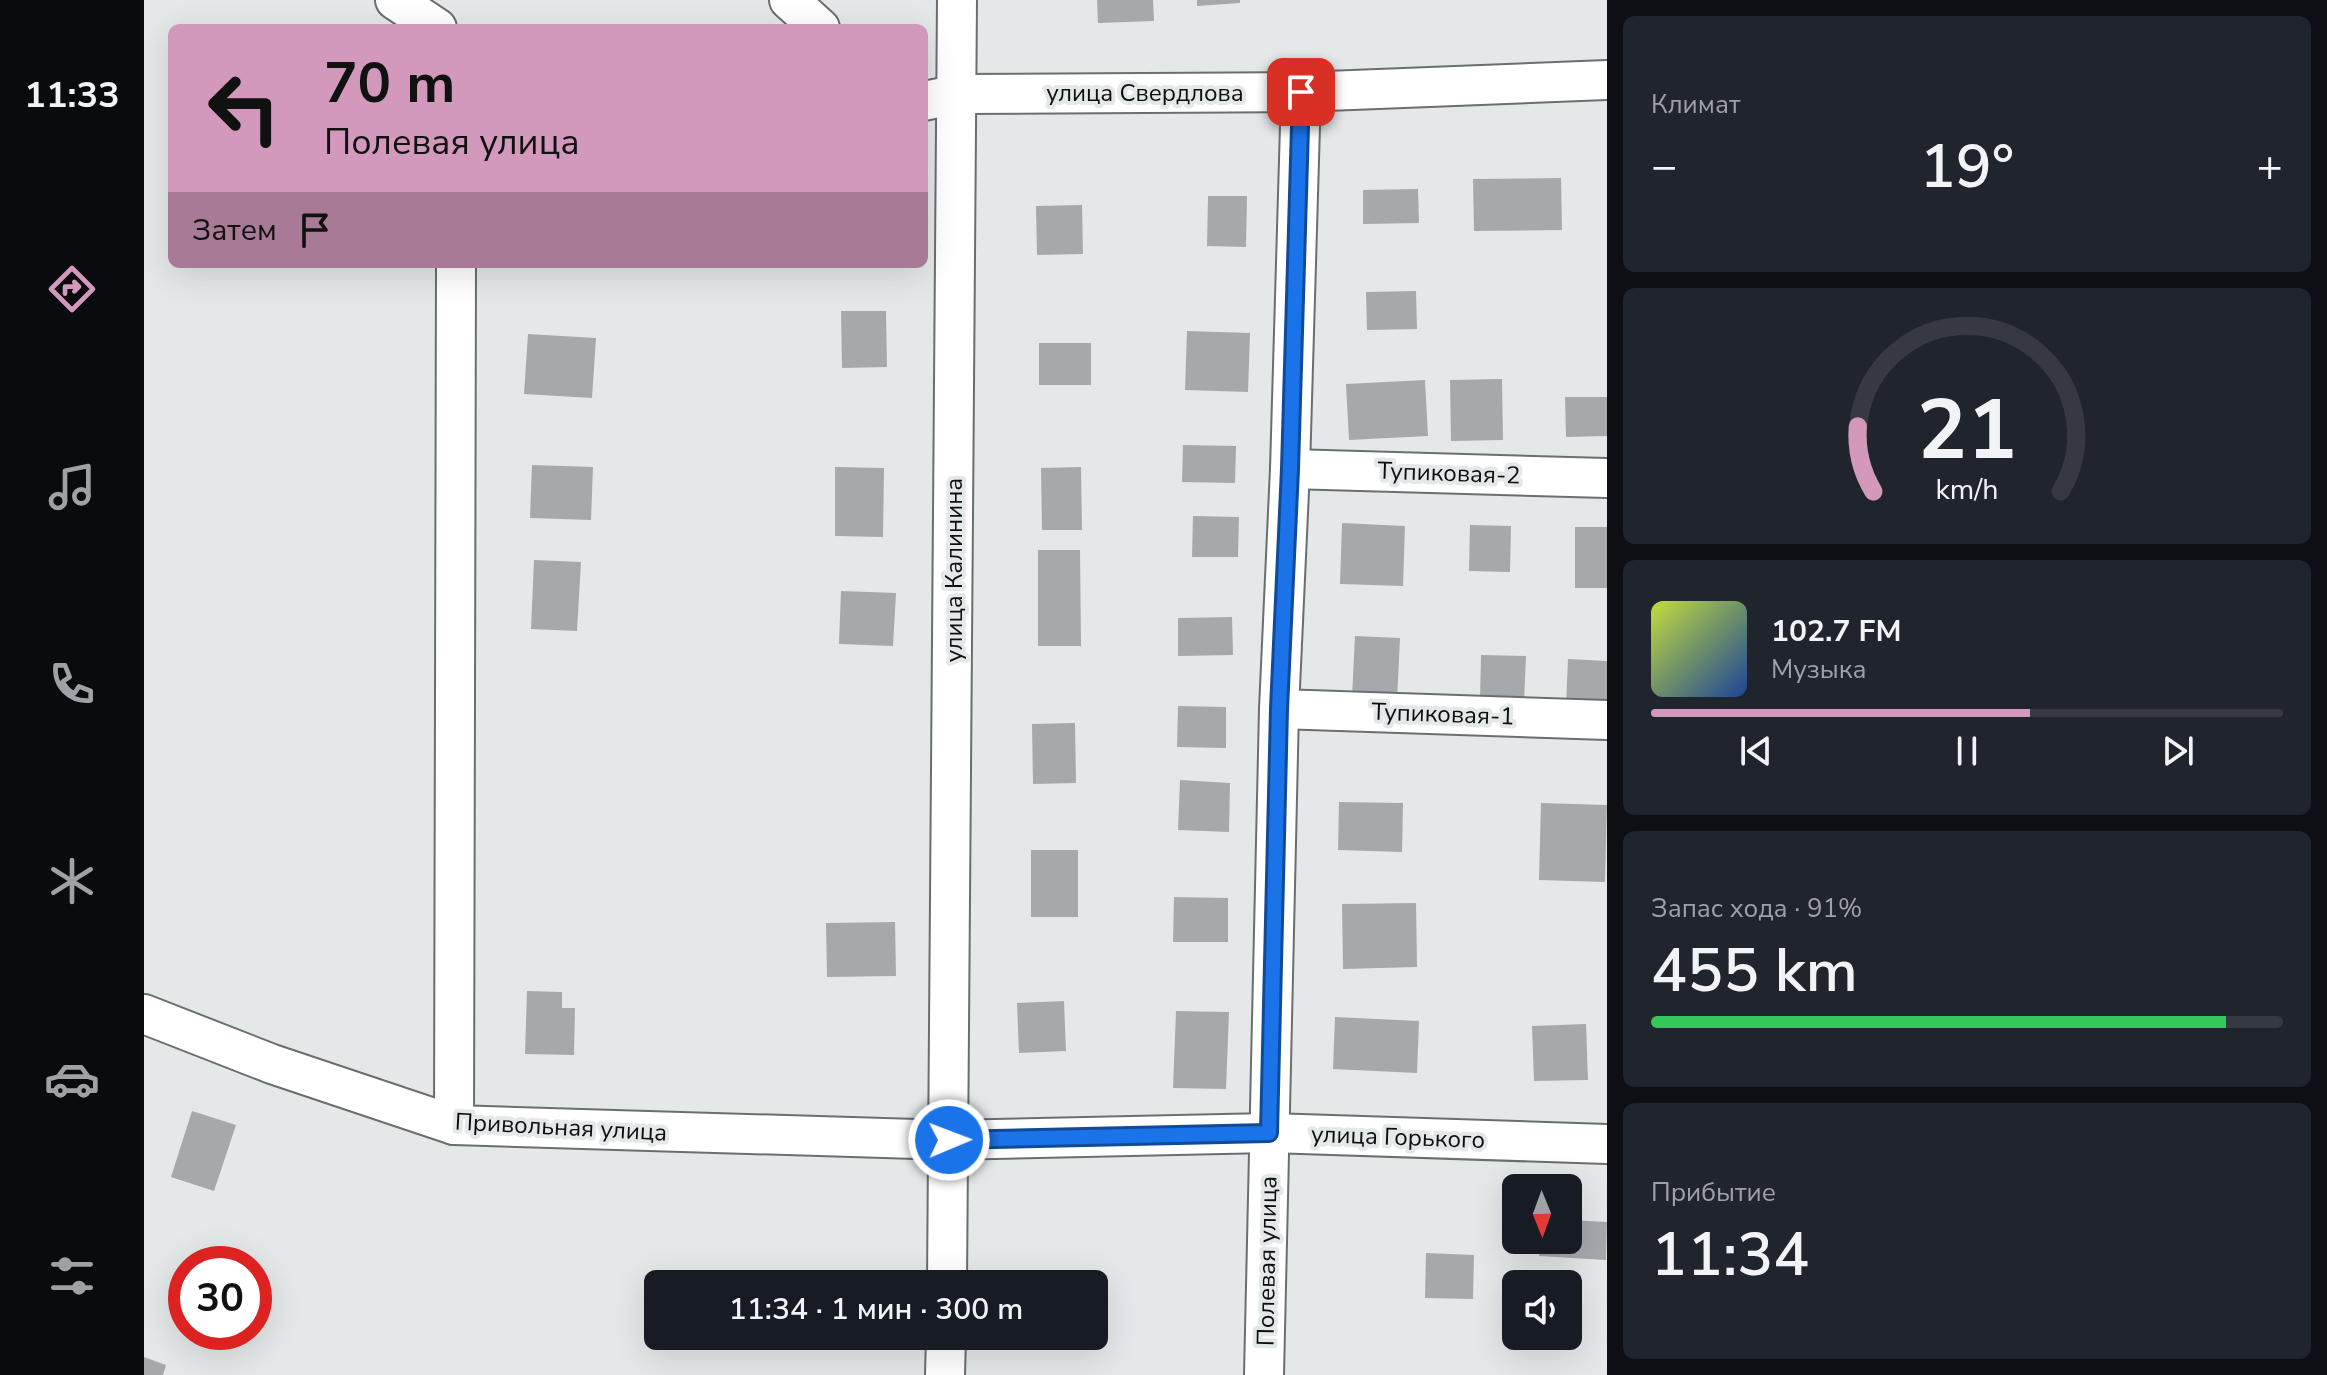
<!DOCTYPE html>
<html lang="ru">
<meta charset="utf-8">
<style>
:root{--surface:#171b24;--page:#20242c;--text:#f1f3f6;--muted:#9ea1a6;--line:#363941;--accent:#d399bc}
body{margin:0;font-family:"Nunito Sans",sans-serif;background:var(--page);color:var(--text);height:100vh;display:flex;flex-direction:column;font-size:30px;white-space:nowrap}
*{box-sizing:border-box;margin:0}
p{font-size:26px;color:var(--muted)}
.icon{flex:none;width:44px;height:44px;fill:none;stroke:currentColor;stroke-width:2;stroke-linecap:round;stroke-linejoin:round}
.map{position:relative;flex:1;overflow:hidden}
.sheet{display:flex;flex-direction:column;gap:16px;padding:16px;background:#0d0f14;width:720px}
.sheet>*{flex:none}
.top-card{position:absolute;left:24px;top:24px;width:760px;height:244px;border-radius:12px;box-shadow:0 8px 32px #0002;background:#d399bc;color:#111;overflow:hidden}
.needle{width:52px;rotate:179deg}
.buttons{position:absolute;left:1358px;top:1174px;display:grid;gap:16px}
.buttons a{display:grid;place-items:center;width:80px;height:80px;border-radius:12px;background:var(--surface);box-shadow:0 8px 32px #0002;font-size:40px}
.speed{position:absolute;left:24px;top:1246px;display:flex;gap:16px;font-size:40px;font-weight:700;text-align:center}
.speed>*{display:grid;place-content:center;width:104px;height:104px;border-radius:50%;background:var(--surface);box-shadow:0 8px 32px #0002;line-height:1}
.speed .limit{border:12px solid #d22;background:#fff;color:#111}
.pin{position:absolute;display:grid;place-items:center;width:68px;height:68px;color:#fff;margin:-34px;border-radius:16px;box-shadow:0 4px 12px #0006}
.me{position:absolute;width:88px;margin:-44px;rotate:89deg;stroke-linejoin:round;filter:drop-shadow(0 0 6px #0008)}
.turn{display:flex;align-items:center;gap:28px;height:168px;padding:0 24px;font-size:36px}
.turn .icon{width:104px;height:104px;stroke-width:2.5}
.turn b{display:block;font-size:56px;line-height:68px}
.then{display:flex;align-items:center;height:76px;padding:0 24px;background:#0003;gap:16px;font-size:30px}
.big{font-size:60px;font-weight:600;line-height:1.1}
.sheet .widget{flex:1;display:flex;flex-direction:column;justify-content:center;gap:12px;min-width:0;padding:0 28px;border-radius:12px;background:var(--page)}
.sheet .dial{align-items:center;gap:0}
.dial svg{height:208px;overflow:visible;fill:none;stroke:var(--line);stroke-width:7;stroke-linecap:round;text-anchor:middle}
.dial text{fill:var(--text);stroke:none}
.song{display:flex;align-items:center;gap:24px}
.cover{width:96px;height:96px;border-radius:12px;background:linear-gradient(135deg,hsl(70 70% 55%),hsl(220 70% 35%))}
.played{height:8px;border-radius:4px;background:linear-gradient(90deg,var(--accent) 60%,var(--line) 60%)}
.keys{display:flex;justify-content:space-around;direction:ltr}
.heat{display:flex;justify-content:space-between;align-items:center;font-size:44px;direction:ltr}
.charge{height:12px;border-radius:6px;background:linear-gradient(90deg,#34c759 91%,var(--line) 0)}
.trip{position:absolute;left:500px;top:1270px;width:464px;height:80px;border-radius:12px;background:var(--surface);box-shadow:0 8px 32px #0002;font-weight:600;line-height:80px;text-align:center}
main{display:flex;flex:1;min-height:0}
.menu{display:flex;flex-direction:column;width:144px;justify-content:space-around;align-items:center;background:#090b0e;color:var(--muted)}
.menu .icon{width:56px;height:56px}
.menu .active{color:var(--accent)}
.menu b{font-size:36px;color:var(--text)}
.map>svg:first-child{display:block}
.building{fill:#a6a9ab}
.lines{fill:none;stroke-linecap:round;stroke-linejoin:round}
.minor-casing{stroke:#6b6e6f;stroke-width:42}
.minor{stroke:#fff;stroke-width:38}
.route-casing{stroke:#114b97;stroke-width:20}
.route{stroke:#1a73e8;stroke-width:14}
.labels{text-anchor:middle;stroke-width:8;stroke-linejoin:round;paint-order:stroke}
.street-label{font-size:24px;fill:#0d0f0f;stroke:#e4e8e9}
</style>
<main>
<nav class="menu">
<b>11:33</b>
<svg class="icon active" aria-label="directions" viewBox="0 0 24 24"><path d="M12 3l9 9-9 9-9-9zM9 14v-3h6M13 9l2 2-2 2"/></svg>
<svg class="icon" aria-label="music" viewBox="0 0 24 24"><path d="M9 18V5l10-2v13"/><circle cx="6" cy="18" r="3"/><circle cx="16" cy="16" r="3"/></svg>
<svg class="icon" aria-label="phone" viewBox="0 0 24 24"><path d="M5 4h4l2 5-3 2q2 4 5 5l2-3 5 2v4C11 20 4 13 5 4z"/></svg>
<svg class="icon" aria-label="climate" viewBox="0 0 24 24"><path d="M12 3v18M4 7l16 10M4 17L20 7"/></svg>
<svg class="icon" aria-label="car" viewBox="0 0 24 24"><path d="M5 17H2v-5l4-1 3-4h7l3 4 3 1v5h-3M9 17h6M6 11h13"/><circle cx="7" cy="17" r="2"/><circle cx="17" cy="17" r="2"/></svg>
<svg class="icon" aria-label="filters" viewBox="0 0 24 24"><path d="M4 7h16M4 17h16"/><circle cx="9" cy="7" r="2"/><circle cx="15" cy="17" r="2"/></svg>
</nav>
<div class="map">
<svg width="1463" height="1375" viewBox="0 0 1463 1375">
<rect width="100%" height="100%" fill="#e4e8e9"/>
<g class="building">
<polygon points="953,0 1009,0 1010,21 954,23"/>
<polygon points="1053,0 1096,0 1096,3 1053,6"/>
<polygon points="1417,178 1418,230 1330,231 1329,179"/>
<polygon points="1274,189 1275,223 1219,224 1219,190"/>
<polygon points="1064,196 1103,196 1102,247 1063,246"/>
<polygon points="938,205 939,254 893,255 892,206"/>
<polygon points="1272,291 1273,329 1223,330 1222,292"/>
<polygon points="697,311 742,311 743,367 698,368"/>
<polygon points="1043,331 1106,333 1104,392 1041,390"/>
<polygon points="384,334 452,338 448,398 380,394"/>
<rect x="895" y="343" width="52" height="42"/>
<polygon points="1358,379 1359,440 1307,441 1306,380"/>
<polygon points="1281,380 1284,436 1205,440 1202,384"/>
<polygon points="1421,397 1463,397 1463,436 1422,437"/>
<polygon points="1039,445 1092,446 1091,483 1038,482"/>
<polygon points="388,465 449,467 447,520 386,518"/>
<polygon points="691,467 740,468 739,537 691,536"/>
<polygon points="937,467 938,530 898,530 897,468"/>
<polygon points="1049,516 1095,517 1094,557 1048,557"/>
<polygon points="1198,523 1261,526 1259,586 1196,584"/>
<polygon points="1326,525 1367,526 1366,572 1325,571"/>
<rect x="1431" y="527" width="32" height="61"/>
<polygon points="894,550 936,550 937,646 894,646"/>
<polygon points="390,560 437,562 433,631 387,629"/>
<polygon points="697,591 752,593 749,646 695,644"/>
<polygon points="1088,617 1089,655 1034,656 1034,618"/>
<polygon points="1211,636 1256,638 1253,700 1208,698"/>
<polygon points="1337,655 1382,656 1380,702 1336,702"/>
<polygon points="1424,659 1463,661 1463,707 1422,705"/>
<polygon points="1034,706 1082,707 1082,748 1033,747"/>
<polygon points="931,723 932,783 889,784 888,724"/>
<polygon points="1036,780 1086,783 1085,832 1034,830"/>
<polygon points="1195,802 1259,803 1258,852 1194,850"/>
<polygon points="1397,803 1463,805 1461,882 1395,880"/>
<rect x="887" y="850" width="47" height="67"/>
<polygon points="1030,897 1084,898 1084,942 1029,942"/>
<polygon points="1272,903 1273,967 1199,969 1198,904"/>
<polygon points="751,922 752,976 683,977 682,923"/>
<polygon points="383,991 418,992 418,1008 431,1008 430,1055 381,1054"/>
<polygon points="920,1001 922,1051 875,1053 873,1003"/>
<polygon points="1032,1011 1085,1012 1082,1089 1029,1088"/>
<polygon points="1191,1017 1275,1021 1273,1073 1189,1069"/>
<polygon points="1442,1024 1444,1080 1390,1081 1388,1026"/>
<polygon points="48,1111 92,1125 70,1191 27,1177"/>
<polygon points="1424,1220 1463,1222 1462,1260 1395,1256 1396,1240 1424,1240"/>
<polygon points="1282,1253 1330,1255 1329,1299 1281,1298"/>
<polygon points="0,1357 22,1365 19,1375 0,1375"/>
</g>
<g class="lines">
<g class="minor-casing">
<g id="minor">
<polyline points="251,0 293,28"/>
<polyline points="645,0 676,28"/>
<polyline points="780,101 814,94 1157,92 1463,80"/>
<polyline points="1146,469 1463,478"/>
<polyline points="1135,709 1463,720"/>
<polyline points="0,1014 128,1064 310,1125 805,1140 1125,1133 1463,1144"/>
<polyline points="310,1125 312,264"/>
<polyline points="803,1284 813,0"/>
<polyline points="801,1375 802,1336"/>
<polyline points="1120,1375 1135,709 1146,469 1157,92"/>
</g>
</g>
<use href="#minor" class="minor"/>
</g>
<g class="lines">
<g class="route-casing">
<polyline id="route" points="805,1140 1125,1133 1135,709 1146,469 1157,92"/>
</g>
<use href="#route" class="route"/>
</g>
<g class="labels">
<g class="street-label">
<text x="1001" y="101">улица Свердлова</text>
<text transform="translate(1305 473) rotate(2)" y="8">Тупиковая-2</text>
<text transform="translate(810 570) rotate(-90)" y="8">улица Калинина</text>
<text transform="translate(1299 714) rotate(2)" y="8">Тупиковая-1</text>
<text transform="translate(417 1127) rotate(3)" y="8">Привольная улица</text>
<text transform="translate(1254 1137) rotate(2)" y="8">улица Горького</text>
<text transform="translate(1123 1261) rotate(-89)" y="8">Полевая улица</text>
</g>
</g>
</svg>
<div class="buttons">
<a><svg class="needle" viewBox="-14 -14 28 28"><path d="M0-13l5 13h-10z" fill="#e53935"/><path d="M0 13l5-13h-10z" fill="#9ea1a6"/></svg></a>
<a><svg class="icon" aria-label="sound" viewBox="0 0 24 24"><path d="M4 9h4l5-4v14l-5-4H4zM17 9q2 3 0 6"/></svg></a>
</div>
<div class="speed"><div class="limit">30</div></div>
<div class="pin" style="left:1157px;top:92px;background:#d93025"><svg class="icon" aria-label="arrive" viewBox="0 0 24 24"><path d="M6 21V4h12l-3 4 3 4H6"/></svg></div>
<svg class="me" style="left:805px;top:1140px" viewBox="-20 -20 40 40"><circle r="17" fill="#1a73e8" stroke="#fff" stroke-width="3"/><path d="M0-11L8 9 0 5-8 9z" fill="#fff"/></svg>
<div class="trip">11:34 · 1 мин · 300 m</div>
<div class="top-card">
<div class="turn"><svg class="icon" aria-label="left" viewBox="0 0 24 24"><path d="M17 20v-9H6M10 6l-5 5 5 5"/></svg><div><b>70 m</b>Полевая улица</div></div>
<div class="then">Затем<svg class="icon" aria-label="arrive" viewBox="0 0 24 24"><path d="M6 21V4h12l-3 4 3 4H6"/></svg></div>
</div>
</div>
<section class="sheet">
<div class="widget"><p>Климат</p>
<div class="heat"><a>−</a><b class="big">19°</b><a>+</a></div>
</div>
<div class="widget dial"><svg viewBox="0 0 100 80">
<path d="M14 69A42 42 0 1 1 86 69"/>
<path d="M14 69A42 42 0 0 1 8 44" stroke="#d399bc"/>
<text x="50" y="56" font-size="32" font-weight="700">21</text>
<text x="50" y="72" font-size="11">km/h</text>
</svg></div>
<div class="widget">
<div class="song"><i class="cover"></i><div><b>102.7 FM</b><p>Музыка</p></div></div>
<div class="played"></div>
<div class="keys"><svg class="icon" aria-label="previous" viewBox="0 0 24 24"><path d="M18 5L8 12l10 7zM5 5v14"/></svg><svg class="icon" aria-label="pause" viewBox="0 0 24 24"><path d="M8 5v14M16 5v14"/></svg><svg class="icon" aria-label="next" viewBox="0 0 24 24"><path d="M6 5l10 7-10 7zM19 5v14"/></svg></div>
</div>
<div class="widget"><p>Запас хода · 91%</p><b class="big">455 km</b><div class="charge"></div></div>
<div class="widget"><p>Прибытие</p><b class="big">11:34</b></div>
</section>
</main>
